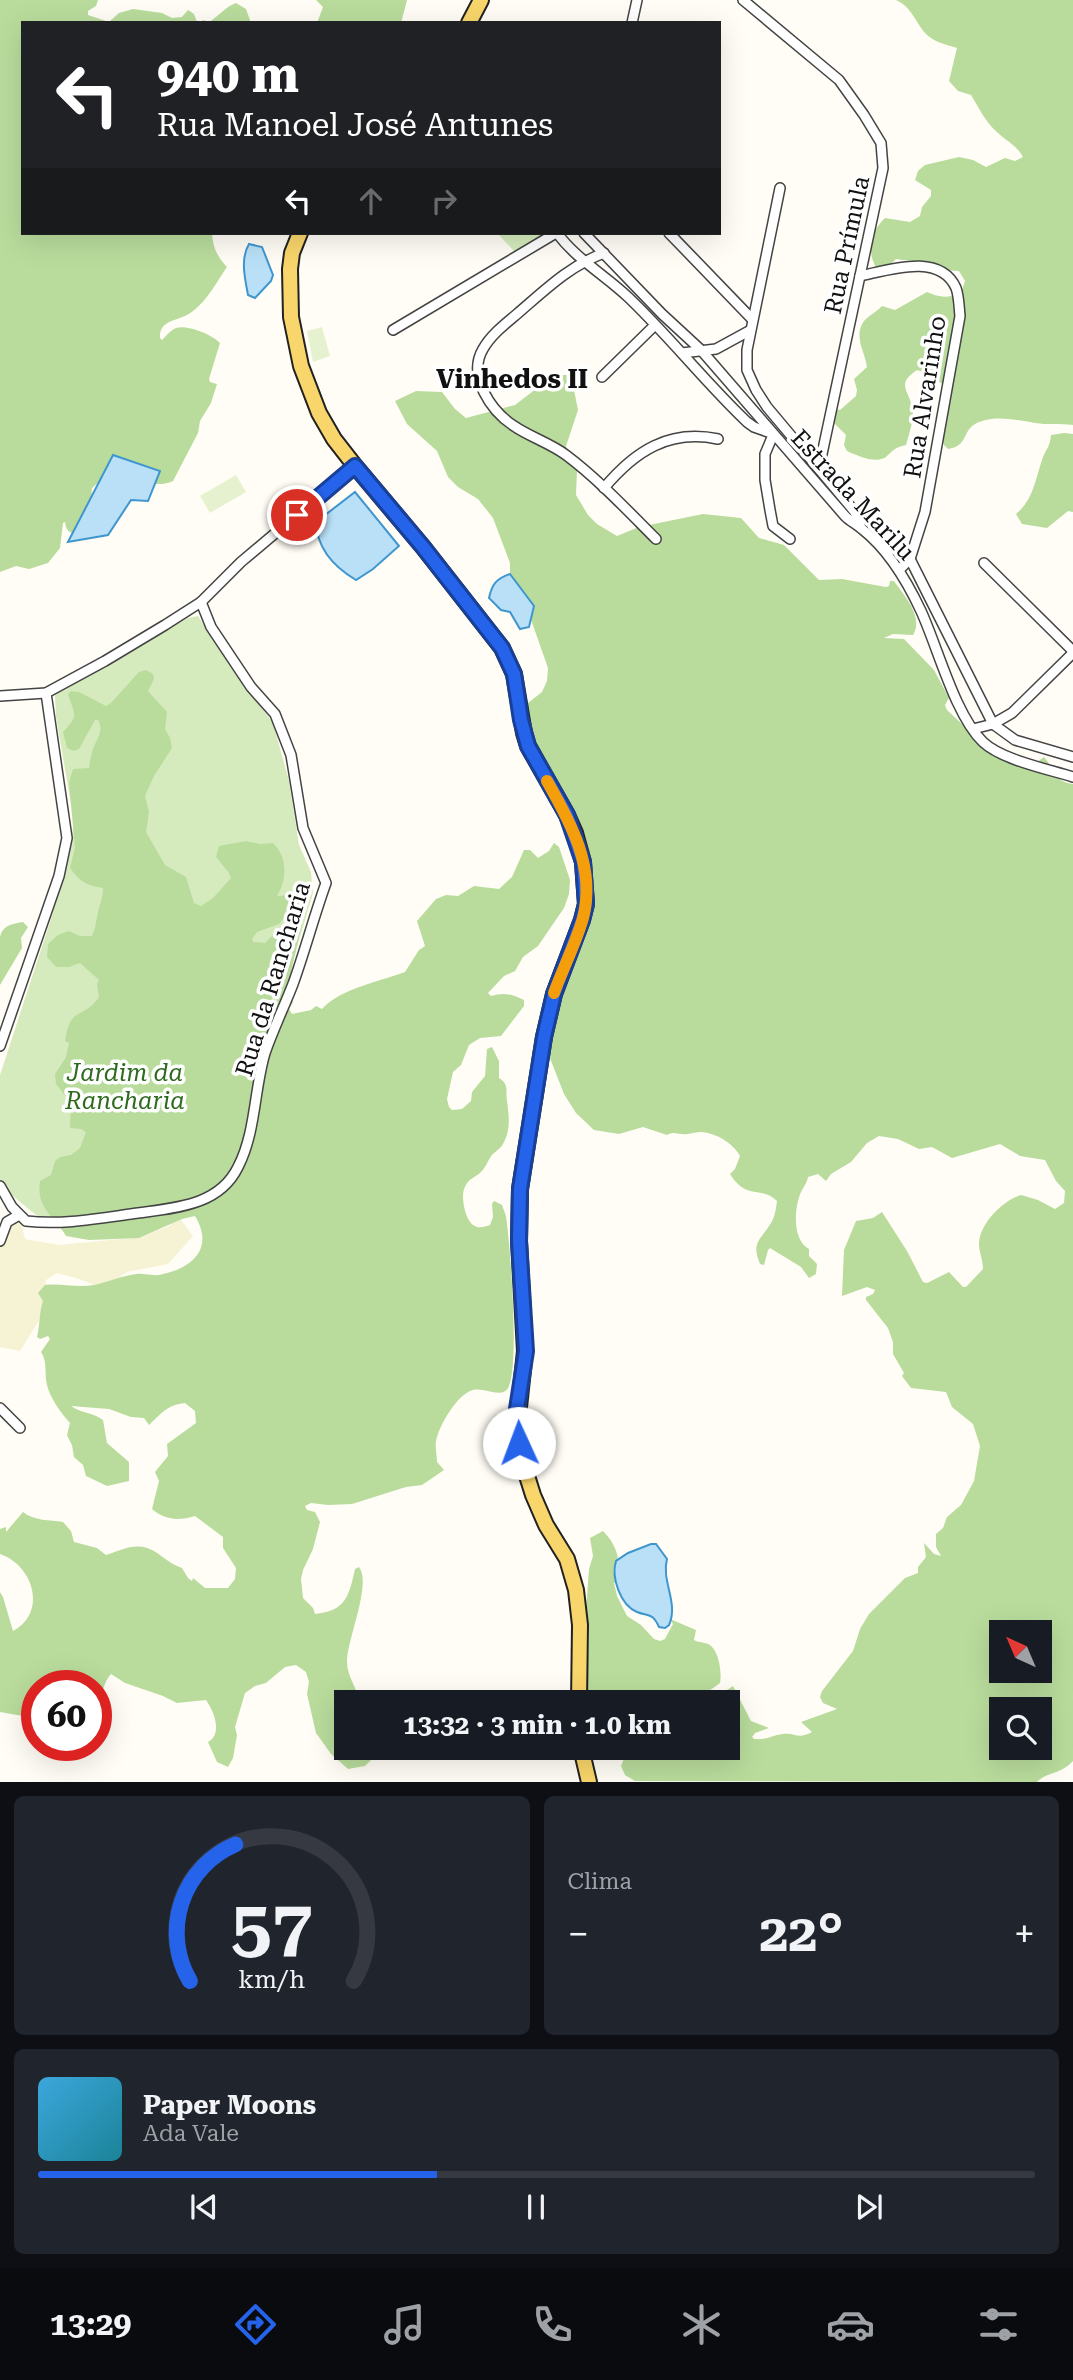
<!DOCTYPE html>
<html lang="pt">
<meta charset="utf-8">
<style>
:root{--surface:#171b24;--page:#20242c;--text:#f1f3f6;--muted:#9ea1a6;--line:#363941;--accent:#2563eb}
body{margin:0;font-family:"Roboto Serif",serif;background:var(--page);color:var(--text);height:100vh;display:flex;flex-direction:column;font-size:26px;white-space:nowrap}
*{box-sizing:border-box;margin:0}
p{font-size:23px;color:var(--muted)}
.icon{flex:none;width:38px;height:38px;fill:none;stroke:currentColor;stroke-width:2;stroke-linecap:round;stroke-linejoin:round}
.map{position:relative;height:1782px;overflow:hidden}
.panel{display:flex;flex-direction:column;gap:14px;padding:14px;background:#0d0f14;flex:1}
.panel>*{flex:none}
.top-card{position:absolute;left:21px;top:21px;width:700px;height:214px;border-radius:0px;box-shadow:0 7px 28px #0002;background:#202124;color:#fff;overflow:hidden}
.needle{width:46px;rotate:316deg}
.fabs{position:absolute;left:989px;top:1620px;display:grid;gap:14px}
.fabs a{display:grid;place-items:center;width:63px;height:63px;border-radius:0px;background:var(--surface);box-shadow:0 7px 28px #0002;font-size:35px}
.speed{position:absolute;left:21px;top:1670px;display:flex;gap:14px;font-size:35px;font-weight:700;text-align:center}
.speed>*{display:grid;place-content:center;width:91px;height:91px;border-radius:50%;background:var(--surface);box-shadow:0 7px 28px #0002;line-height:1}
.speed .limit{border:10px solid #d22;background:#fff;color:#111}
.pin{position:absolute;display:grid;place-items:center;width:60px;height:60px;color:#fff;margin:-30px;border:4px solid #fff;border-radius:50%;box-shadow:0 2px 7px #0007}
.me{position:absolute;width:77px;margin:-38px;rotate:358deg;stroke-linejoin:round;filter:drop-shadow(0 0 5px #0008)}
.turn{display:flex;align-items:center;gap:24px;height:147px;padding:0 21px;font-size:32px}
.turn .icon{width:91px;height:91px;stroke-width:2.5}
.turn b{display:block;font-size:49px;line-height:60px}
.lanes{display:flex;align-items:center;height:66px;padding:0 21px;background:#0003;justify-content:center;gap:35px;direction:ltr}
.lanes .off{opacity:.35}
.big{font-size:52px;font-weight:700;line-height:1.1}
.panel .tile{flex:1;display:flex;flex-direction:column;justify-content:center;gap:10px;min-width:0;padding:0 24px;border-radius:10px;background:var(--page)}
.panel .dial{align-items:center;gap:0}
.dial svg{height:182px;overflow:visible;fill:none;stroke:var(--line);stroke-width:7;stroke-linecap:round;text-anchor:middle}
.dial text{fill:var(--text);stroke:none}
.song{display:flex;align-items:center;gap:21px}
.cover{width:84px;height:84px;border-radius:10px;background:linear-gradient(135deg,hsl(200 70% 55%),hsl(190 70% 35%))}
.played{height:7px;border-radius:4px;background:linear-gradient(90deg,var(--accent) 40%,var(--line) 40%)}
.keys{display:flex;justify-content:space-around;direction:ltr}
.heat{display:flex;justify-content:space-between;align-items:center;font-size:38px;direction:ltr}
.panel .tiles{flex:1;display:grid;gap:14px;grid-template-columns:1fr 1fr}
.tile:last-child{grid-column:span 2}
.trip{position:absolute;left:334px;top:1690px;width:406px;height:70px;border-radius:0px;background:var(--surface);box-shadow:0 7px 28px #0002;font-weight:700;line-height:70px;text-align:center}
.dock{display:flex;height:112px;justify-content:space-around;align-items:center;background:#090b0e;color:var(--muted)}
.dock .icon{width:49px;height:49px}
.dock .on{color:var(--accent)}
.dock b{font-size:32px;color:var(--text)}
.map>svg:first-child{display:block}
.farmland{fill:#f6f3d4}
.green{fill:#d5ebbd}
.forest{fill:#b9dc9c;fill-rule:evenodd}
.pitch{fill:#e6f2cf}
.water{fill:#b9e0f7;stroke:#3f96cf;stroke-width:2}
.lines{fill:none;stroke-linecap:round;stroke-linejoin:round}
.street-casing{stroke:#444;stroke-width:12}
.primary-casing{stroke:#222;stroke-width:18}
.street{stroke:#fff;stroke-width:9}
.primary{stroke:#f9d66b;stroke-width:14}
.route-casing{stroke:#184099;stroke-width:18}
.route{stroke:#2563eb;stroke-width:12}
.slow{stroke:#f59e0b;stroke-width:12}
.labels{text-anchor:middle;stroke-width:7;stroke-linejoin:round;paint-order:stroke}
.street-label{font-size:24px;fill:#111;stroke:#fff}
.park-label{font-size:24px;font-style:italic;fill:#2f6b1f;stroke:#fff}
.neighbourhood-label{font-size:26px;font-weight:bold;fill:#111;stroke:#fff}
</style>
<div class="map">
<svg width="1073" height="1782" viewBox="0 0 1073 1782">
<rect width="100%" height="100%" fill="#fffdf5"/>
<polygon class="farmland" points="19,1215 25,1239 59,1245 142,1237 169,1226 179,1217 193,1236 168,1264 127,1272 103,1288 76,1278 57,1273 46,1280 45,1311 20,1351 0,1347 0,1243 7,1222"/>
<g class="green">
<polygon points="497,233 546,233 515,252"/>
<polygon points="198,616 231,666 273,723 289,781 299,845 311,872 313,893 292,964 55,1216 38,1216 31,1211 13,1196 0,1179 0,1075 51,919 69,853 74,821 56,717 55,695 188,618"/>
</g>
<g class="forest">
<path d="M0,0H98L96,6L88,11V15L109,22L119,13L133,9L162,13L172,18L182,17L188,10L194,14L197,22L200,23L203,20L209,22C219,16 225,7 236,3L246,9L251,23H23V233H212C213,248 217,256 227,267C216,283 205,305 187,315C175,321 159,321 160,338L162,340C166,336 171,330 176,328C187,324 213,335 220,343L209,379L210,382L217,384L211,403L200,421L198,433L173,481C154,490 131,477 113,470L92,488L91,501L76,534C68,532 66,530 65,522L63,523L60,548L48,563L29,569L16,566L0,572Z"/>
<polygon points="316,0 407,0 401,23 317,23 323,7"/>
<path d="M896,0H1073V425C1060,423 1047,425 1035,423C1016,420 993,414 975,424C962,432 968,446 948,449L944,445L942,439L945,386L929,374L917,370C894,385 911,391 913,412C913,422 909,435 906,445C894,448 895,449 886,457C876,464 858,456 847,451L844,445L846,435L831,420L833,409L840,410L856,396L857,390L854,379L867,367C865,352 853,336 864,321C869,315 877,312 882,306L895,310L927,292C940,298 948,298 961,293L965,281L959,271C946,271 937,267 925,263C916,260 906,261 896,259L891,264L887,273L881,275C866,257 868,234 885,218L910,222L920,216L922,207L931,196V190L915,180L918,171L925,165L959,157L973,160L986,167L1005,158L1015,161L1023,157C1016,145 1008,142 998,133C986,123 979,108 971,95L958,91L949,81L957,48C947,45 934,42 926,34C915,22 912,7 896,0Z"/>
<path d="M554,375H567L573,385L578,410L566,446L569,459L577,470L576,495L588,515L597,524L617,536L639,527L703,514L741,518L759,538L784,545L819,580L842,579L886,587L889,586L890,581H894C904,595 924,617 913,635L893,634L884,638L904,639L934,670L949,698L945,705L947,710L993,753L1012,764L1024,767L1033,765L1044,757C1055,769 1054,782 1073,784V1761C1060,1775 1048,1771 1037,1782L635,1781L625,1775L621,1766L628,1748H728V1703H586L589,1635L586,1612L589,1569L593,1556L590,1538L603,1531C617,1545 620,1559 619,1578L614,1583L617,1596L627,1616L641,1625L654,1639L660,1641L665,1639L673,1624L670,1619L696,1630L694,1640C699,1643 706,1642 710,1645C719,1652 722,1672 720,1683L702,1696L701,1700L713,1699L733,1686L751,1721L769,1728L755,1733L752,1737L754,1739C769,1740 771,1735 783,1734C795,1732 798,1740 812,1732L801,1722L837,1709L823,1703L820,1697L822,1691L853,1651L860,1629L869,1614L905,1578L918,1573V1567L926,1557L924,1543L934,1554L941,1556L936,1547V1534L943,1528L947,1517L961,1505L974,1481L980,1446L973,1424L952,1407L946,1392L911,1388L902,1376L904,1373L893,1354V1342L888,1328L866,1300V1297L873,1294L875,1290L867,1287L842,1296L844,1250L856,1221L873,1218L882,1212L907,1251L923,1282L927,1283L949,1272L963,1287H966L983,1269C983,1261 980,1254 979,1246C978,1225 1002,1201 1021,1195L1038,1200L1055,1209L1064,1203L1065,1191L1056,1181L1045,1160L1020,1156L1000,1144L952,1158L932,1147L919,1149L898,1139L879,1136L867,1143L851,1162L831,1174L826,1181L818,1174L808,1177C807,1183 804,1186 801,1192C794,1208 792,1240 809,1249V1256L817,1264L816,1274L809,1278L801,1267L770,1248L768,1250L764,1265L760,1264C751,1242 760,1241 771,1223C775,1217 776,1208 777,1201C760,1185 747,1201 730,1174L735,1169L740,1156C733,1143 716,1133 701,1132C695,1132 689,1135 683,1134C676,1134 674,1131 667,1135L643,1127L619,1134L594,1130L576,1113L564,1094L548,1053L555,995L583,923L584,870L532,746L523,707L542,692L547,681L548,668L528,611L510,575V563L493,518L478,499L458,487L448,477L437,451L407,424L395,401L416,391L442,392L455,409L466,418L515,405ZM1001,1633H1040V1671H1001ZM1001,1710H1040V1748H1001Z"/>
<path d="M1064,433L1073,434V512L1068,511L1047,528L1022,524L1016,514C1033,500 1035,481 1042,460C1045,450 1050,448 1051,435Z"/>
<path d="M146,670L153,674L154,679L148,691L167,712L165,729L170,738L172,748L154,776L145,796L149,812L146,832L165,865L186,877L194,903L201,906L213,898L231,878L229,873L216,857L219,846L246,841L260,844L273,843C288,857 287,880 277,896L304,894L307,896L305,910L289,912L279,924L257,932L252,939L253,942L265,943L274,934L280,935L293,921L303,920L286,993L293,1002L289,1009L292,1014L311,1010L316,1006L322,1009C341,988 379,982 405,972L419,950L425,946L417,921L436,899L446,895L458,896L474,886L499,889L512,877L524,850H530L538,858L549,851L554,843L559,847L570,880L569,894L564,908L538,946L523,957L515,971L504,976L488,993L491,996C504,992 511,994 524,1000V1006L501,1036L480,1038L469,1045L461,1065L453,1072L447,1099L449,1107L452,1110L462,1109L471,1101L472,1092L485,1076L487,1049L492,1047L499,1061V1078C510,1085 505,1091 507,1101C509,1116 511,1130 503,1144C501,1148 496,1151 492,1155C488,1160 485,1169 480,1173C474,1178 468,1179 465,1187C460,1195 465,1222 475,1226C479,1229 486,1226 490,1225L493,1217L492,1204L494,1201L502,1205L506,1216C510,1243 520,1369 508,1388C502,1399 484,1387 473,1390C457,1394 439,1426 436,1441C435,1447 437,1456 437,1462L444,1470L422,1485L406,1487L352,1504L328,1505L311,1503L305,1506L307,1510L315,1512L320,1522L313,1549L303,1570L301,1579L303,1598L313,1608L315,1614C346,1611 349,1596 355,1569L359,1567C372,1584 347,1639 347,1662C347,1676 357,1689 361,1703H346V1748H370L373,1758L365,1766L348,1769L331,1754L316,1733L307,1694L309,1682L306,1672L296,1665L285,1667L266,1683L255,1686L245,1693L235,1727L237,1735L233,1758L228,1767L217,1762L208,1742C223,1734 214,1711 206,1700L177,1703L163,1696L125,1683L111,1674C103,1682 104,1694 96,1702V1685H37V1700C29,1705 29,1712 23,1716L0,1712V1592L3,1597L13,1631C48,1612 33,1565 0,1554V1529L6,1527V1532L23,1512C34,1521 50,1520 63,1522L71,1531L74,1542L97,1548L106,1555C122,1550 137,1541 154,1551C164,1557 170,1564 182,1568L188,1578L192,1581L193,1578L205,1588H228L235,1579L236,1568L223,1548V1537L195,1516C178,1521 165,1520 152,1509L159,1481L155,1472L168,1456L167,1444L196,1423L195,1411L185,1403C167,1405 162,1413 149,1425L144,1418L131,1417L109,1409L71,1406C80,1413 93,1412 103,1420L107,1443L129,1462V1481L107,1486L86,1476L83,1465L74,1457L72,1445L67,1435L70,1423C61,1413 50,1398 47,1385C44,1373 48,1363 41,1352L50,1339L48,1336L40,1339L37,1337C40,1325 39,1313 43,1301L38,1293L45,1285C60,1283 77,1288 94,1285C108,1282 121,1276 136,1274C145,1273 154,1277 163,1274C194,1267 214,1247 195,1216L182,1219L139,1238L89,1240L66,1236C53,1214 36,1209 40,1181L51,1175L55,1161L60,1157L71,1155L80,1148L86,1132L81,1129L70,1128L71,1103L56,1084L55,1074L66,1057L69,1043L65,1041C70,1005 82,1021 99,997L97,984L99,980L80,963L69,967H56L47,957L48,944L58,935L69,931L80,936H92C96,927 96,921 98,912C100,903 103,898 103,888C87,886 79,881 70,868L75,848L69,782L73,769L89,768C90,762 91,755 93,749C97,738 104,731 98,720H95L79,749L74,751L67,748L63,732C80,714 74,715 68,694L71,691L79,692L106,706L111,703L139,672Z"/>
<path d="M23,922L28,927L21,938L22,948L0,985V937C3,925 12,924 23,922Z"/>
</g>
<g class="pitch">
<polygon points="322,327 330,356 313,362 307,331"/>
<polygon points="236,475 246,492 210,513 200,496"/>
</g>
<g class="water">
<path d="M249,244L262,247L273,275L271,281L255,298L248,295C245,279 240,259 249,244Z"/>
<polygon points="113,455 160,471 148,501 131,500 108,535 68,542"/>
<path d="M355,492L399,546L373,569L356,580C334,567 317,549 316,522Z"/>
<path d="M510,574L534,606L529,627L520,629L510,612L501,610L489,598C492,584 496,579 510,574Z"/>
<path d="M651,1544H656L667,1559C661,1581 679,1603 669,1625L665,1628L659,1627C652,1612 649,1617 637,1612C620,1605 611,1577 616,1561L628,1553Z"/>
</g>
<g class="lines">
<g class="street-casing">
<g id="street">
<polyline points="743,0 839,80 864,115 881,143 883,168 819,468"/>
<polyline points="632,23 637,0"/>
<polyline points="780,188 747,350 747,370 756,390 767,407 855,512 861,528"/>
<path d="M557,233C576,259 605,275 628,297C670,337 705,382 747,422L754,427L768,432"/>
<path d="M584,233L662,314L701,350L845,516C850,521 856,524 862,529C889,550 907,581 921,611C938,648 955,715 983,742C1002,760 1048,769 1073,777"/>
<polyline points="669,233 752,319"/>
<path d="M604,253C569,266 545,290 517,314C505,324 491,335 483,349C467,376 491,411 514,426C530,437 550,443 566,455C598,479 627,510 656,539"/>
<path d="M860,276C889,270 940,252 956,288C959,296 959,307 960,316L925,512L910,559L899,570"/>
<polyline points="393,330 556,233"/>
<polyline points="682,353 716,349 749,331"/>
<polyline points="602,377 655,325"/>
<polyline points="773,435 765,454 765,480 770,510 773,526 790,539"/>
<path d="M604,488C635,451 669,429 718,439"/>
<polyline points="910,559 993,724 1015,740 1073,757"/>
<polyline points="984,563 1073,651"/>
<polyline points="0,696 46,693 105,661 165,625 201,602 241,562 355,466"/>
<polyline points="973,729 993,724 1012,713 1073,653"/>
<polyline points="0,1046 59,876 67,838 46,693"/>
<path d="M0,1186L12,1207L26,1221C62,1225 95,1219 131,1214C170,1208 218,1208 238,1167C256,1132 254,1090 265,1053C273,1030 284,1007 293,984C305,951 314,916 326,883L303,828L291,755L275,714L251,687L211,627L201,602"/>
<polyline points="0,1241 7,1222 19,1215"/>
<polyline points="0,1408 20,1428"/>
</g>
</g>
<g class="primary-casing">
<g id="primary">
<polyline points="469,23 481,0"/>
<polyline points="300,233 292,253 290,269 291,317 301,366 319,413 334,439 355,466 423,547 502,648 514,674 524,733 528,746 567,815 575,833 583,862 586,904 582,920 554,994 544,1037 520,1189 519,1241 525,1351 517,1426 522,1460 533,1495 546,1525 567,1559 576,1590 580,1625 579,1703"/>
<polyline points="581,1748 589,1782"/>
</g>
</g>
<use href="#street" class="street"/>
<use href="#primary" class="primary"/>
</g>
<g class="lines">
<g class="route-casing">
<polyline id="route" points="297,515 355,466 423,547 502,648 514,674 521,720 528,746 567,815 583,862 586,904 582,920 554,994 544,1037 520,1189 519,1241 526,1351 517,1409 519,1443"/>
</g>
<use href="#route" class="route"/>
<path class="slow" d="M547,781C571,823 596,868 583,918C576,943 563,968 554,993"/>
</g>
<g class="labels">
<g class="street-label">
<text transform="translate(847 245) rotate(-78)" y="8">Rua Prímula</text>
<text transform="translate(925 397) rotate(-81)" y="8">Rua Alvarinho</text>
<text transform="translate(853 495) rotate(47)" y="8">Estrada Marilu</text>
<text transform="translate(273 979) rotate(-73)" y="8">Rua da Rancharia</text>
</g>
<g class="park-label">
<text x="125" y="1081">Jardim da<tspan x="125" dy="28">Rancharia</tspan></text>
</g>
<g class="neighbourhood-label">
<text x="512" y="388">Vinhedos II</text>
</g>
</g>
</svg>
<div class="fabs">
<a><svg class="needle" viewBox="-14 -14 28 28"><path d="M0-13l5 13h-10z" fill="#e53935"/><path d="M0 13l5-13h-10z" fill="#9ea1a6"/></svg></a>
<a><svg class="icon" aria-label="search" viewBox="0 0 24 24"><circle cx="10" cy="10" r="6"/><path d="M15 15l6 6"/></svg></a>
</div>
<div class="speed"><div class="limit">60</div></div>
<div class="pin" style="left:297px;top:515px;background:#d93025"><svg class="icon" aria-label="arrive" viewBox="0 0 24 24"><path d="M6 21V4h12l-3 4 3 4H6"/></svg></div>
<svg class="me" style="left:519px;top:1443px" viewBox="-20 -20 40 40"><circle r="19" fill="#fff"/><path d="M0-13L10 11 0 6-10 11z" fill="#2563eb"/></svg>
<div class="trip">13:32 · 3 min · 1.0 km</div>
<div class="top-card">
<div class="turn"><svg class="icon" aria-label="left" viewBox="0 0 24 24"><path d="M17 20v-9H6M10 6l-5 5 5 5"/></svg><div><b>940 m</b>Rua Manoel José Antunes</div></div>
<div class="lanes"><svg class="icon" aria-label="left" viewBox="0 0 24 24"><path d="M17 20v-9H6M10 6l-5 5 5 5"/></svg><svg class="icon off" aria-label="ahead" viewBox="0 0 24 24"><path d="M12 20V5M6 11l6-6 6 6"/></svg><svg class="icon off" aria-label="right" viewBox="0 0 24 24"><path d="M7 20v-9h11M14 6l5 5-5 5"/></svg></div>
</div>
</div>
<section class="panel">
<div class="tiles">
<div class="tile dial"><svg viewBox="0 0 100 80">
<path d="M14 69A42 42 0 1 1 86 69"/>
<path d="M14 69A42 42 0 0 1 34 9" stroke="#2563eb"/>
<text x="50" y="56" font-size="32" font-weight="700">57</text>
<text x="50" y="72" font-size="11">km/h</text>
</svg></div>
<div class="tile"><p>Clima</p>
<div class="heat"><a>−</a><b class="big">22°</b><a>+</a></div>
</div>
<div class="tile">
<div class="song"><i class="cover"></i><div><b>Paper Moons</b><p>Ada Vale</p></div></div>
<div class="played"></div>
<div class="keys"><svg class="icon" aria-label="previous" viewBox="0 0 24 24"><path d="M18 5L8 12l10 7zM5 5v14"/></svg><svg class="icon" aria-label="pause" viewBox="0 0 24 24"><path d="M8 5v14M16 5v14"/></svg><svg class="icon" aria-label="next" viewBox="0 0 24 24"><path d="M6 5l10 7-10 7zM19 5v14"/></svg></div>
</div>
</div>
</section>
<nav class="dock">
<b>13:29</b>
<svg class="icon on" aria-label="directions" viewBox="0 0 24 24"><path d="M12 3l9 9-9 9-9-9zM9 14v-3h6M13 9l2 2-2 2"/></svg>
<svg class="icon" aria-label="music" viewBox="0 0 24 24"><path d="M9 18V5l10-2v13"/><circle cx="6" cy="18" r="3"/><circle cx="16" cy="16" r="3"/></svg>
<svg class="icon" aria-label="phone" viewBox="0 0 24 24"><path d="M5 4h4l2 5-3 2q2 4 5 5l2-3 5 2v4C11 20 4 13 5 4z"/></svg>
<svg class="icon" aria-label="climate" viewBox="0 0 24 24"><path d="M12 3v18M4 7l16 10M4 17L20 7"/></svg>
<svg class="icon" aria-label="car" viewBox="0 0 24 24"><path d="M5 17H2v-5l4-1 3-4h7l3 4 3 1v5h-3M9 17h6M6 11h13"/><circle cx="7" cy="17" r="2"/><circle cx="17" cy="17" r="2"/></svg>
<svg class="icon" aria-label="filters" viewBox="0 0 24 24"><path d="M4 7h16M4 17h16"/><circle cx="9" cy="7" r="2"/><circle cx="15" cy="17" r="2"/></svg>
</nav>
